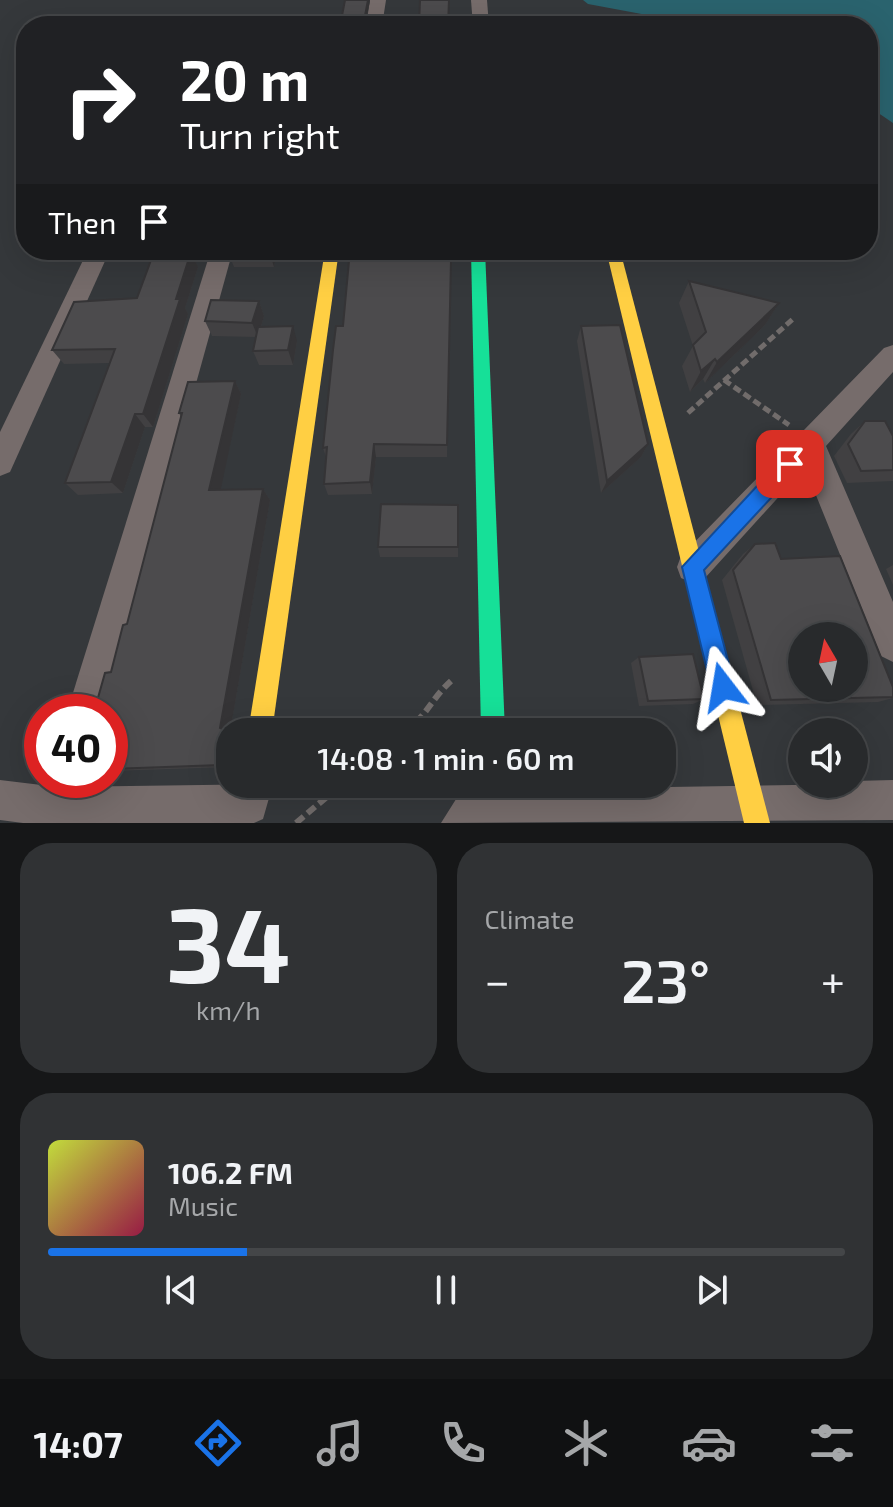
<!DOCTYPE html>
<meta charset="utf-8">
<style>
:root{--surface:#282a2c;--page:#303234;--text:#f1f3f6;--muted:#a5a7a9;--line:#444648;--accent:#1a73e8}
body{margin:0;font-family:"Exo 2",sans-serif;background:var(--page);color:var(--text);height:100vh;display:flex;flex-direction:column;font-size:30px;white-space:nowrap}
*{box-sizing:border-box;margin:0}
p{font-size:26px;color:var(--muted)}
.icon{flex:none;width:44px;height:44px;fill:none;stroke:currentColor;stroke-width:2;stroke-linecap:round;stroke-linejoin:round}
.map{position:relative;height:823px;overflow:hidden}
.panel{display:flex;flex-direction:column;gap:20px;padding:20px;background:#161718;flex:1}
.panel>*{flex:none}
.guide{position:absolute;left:16px;top:16px;width:862px;height:244px;border-radius:32px;box-shadow:0 8px 32px #0002,0 0 0 2px var(--line);background:#202124;color:#fff;overflow:hidden}
.needle{width:52px;rotate:351deg}
.buttons{position:absolute;left:788px;top:622px;display:grid;gap:16px}
.buttons a{display:grid;place-items:center;width:80px;height:80px;border-radius:50%;background:var(--surface);box-shadow:0 8px 32px #0002,0 0 0 2px var(--line);font-size:40px}
.speed{position:absolute;left:24px;top:694px;display:flex;gap:16px;font-size:40px;font-weight:700;text-align:center}
.speed>*{display:grid;place-content:center;width:104px;height:104px;border-radius:50%;background:var(--surface);box-shadow:0 8px 32px #0002,0 0 0 2px var(--line);line-height:1}
.speed .limit{border:12px solid #d22;background:#fff;color:#111}
.pin{position:absolute;display:grid;place-items:center;width:68px;height:68px;color:#fff;margin:-34px;border-radius:16px;box-shadow:0 4px 12px #0006}
.me{position:absolute;width:88px;margin:-44px;rotate:346deg;stroke-linejoin:round;filter:drop-shadow(0 0 6px #0008)}
.turn{display:flex;align-items:center;gap:28px;height:168px;padding:0 32px;font-size:36px}
.turn .icon{width:104px;height:104px;stroke-width:2.5}
.turn b{display:block;font-size:56px;line-height:68px}
.then{display:flex;align-items:center;height:76px;padding:0 32px;background:#0003;gap:16px;font-size:30px}
.big{font-size:60px;font-weight:600;line-height:1.1}
.panel .card{flex:1;display:flex;flex-direction:column;justify-content:center;gap:12px;min-width:0;padding:0 28px;border-radius:32px;background:var(--page)}
.panel .dial{align-items:center;gap:0}
.dial b{font-size:104px;line-height:1}
.song{display:flex;align-items:center;gap:24px}
.cover{width:96px;height:96px;border-radius:12px;background:linear-gradient(135deg,hsl(70 70% 55%),hsl(340 70% 35%))}
.played{height:8px;border-radius:4px;background:linear-gradient(90deg,var(--accent) 25%,var(--line) 25%)}
.keys{display:flex;justify-content:space-around;direction:ltr}
.heat{display:flex;justify-content:space-between;align-items:center;font-size:44px;direction:ltr}
.panel .tiles{flex:1;display:grid;gap:20px;grid-template-columns:1fr 1fr}
.card:last-child{grid-column:span 2}
.trip{position:absolute;left:216px;top:718px;width:460px;height:80px;border-radius:32px;background:var(--surface);box-shadow:0 8px 32px #0002,0 0 0 2px var(--line);font-weight:600;line-height:80px;text-align:center}
.tab-bar{display:flex;height:128px;justify-content:space-around;align-items:center;background:#101112;color:var(--muted)}
.tab-bar .icon{width:56px;height:56px}
.tab-bar .current{color:var(--accent)}
.tab-bar b{font-size:36px;color:var(--text)}
.map>svg:first-child{display:block}
.water{fill:#2a636e}
.lines{fill:none;stroke-linecap:round;stroke-linejoin:round}
.path-far1{stroke:#716c6b;stroke-width:5;stroke-dasharray:8 4;stroke-linecap:butt}
.path{stroke:#716c6b;stroke-width:6;stroke-dasharray:10 5;stroke-linecap:butt}
.street{fill:#766c6b;fill-rule:evenodd}
.fast{fill:#16e098;fill-rule:evenodd}
.slow{fill:#ffcf43;fill-rule:evenodd}
.wall{fill:#414042}
.shaded-wall{fill:#353436}
.building{fill:#4c4b4d;stroke:#353436;stroke-width:2;fill-rule:evenodd}
.route{fill:#1a73e8;stroke:#114b97;stroke-width:2}
</style>
<div class="map">
<svg width="893" height="823" viewBox="0 0 893 823">
<rect width="100%" height="100%" fill="#35383b"/>
<polygon class="water" points="583,0 893,0 893,123 868,106 868,26 706,26 588,4"/>
<g class="lines">
<g class="path-far1">
<polyline points="724,380 789,425"/>
<polyline points="688,413 794,318"/>
</g>
<g class="path">
<path d="M404,732C428,715 431,699 451,681"/>
<polyline points="296,823 342,784"/>
</g>
<g class="street">
<polygon points="370,0 386,0 382,26 366,26"/>
<polygon points="471,0 487,0 489,26 473,26"/>
<polygon points="88,250 110,250 10,472 0,476 0,432"/>
<polygon points="211,250 233,250 105,712 67,712"/>
<polygon points="893,345 893,372 826,446 893,602 893,662 881,656 805,468 705,578 693,583 681,578 677,567 681,556 884,348"/>
<polygon points="0,780 58,787 273,784 263,819 254,823 23,823 0,820"/>
<polygon points="893,780 893,820 441,823 458,796 472,790 854,784 854,781"/>
</g>
<polygon class="fast" points="471,250 485,250 505,732 481,732"/>
<g class="slow">
<polygon points="325,250 339,250 272,732 248,732"/>
<polygon points="606,250 620,250 770,823 744,823"/>
</g>
</g>
<g class="wall">
<polygon points="345,0 370,0 365,26 342,26 341,21"/>
<polygon points="229,250 277,250 274,267 234,267 228,252"/>
<polygon points="350,250 391,250 390,260 451,260 447,457 376,457 372,494 328,495 324,484 326,457 323,448 343,326"/>
<polygon points="191,252 198,267 185,308 188,314 153,427 145,427 123,493 78,495 65,483 109,363 64,364 52,350 137,298"/>
<polygon points="689,281 779,303 765,325 705,383 703,379 690,392 682,366 693,346 679,303"/>
<polygon points="259,301 264,316 261,327 297,341 293,365 259,365 253,351 256,337 212,336 205,321"/>
<polygon points="581,326 648,444 641,457 601,493 577,341"/>
<polygon points="235,381 241,394 220,490 263,489 270,500 230,732 230,767 110,771 111,672 127,624 181,417 179,413"/>
<polygon points="865,421 893,436 893,481 847,483 834,456 851,434"/>
<polygon points="458,505 458,557 380,557 378,547"/>
<polygon points="755,544 781,559 893,687 893,698 878,702 757,705 722,580 743,554"/>
<polygon points="893,565 893,585 886,569"/>
<polygon points="639,657 704,699 693,704 639,706 631,663"/>
</g>
<g class="shaded-wall">
<polygon points="368,0 370,0 365,26 364,21"/>
<polygon points="269,250 277,250 274,267 269,251"/>
<polygon points="388,250 391,250 388,275 387,260"/>
<polygon points="191,252 198,267 185,308 188,314 153,427 143,414 176,299"/>
<polygon points="259,301 264,316 258,337 252,323"/>
<polygon points="779,303 765,325 705,383 717,362"/>
<polygon points="293,326 297,341 293,365 288,350"/>
<polygon points="715,359 703,379 690,392 701,371"/>
<polygon points="235,381 241,394 218,502 209,490"/>
<polygon points="135,414 145,427 123,493 111,482"/>
<polygon points="374,444 376,457 372,494 370,482"/>
<polygon points="648,444 641,457 601,493 607,481"/>
<polygon points="263,489 270,500 230,732 230,767 221,765 220,728"/>
</g>
<g class="building">
<polygon points="345,0 368,0 364,21 341,21"/>
<polygon points="420,0 449,0 448,26 419,26"/>
<polygon points="229,250 269,250 269,251 228,252"/>
<polygon points="350,250 388,250 387,260 451,260 447,445 374,444 370,482 324,484 327,447 323,448 333,350 336,326 343,326"/>
<polygon points="154,252 191,252 176,299 180,299 143,414 135,414 111,482 65,483 115,349 52,350 74,302 137,298"/>
<polygon points="689,281 779,303 717,362 715,359 701,371 693,345 706,332"/>
<polygon points="211,300 259,301 252,323 205,321"/>
<polygon points="620,325 648,444 607,481 581,326"/>
<polygon points="293,326 288,350 253,351 258,327"/>
<polygon points="235,381 209,490 263,489 220,728 227,731 221,765 110,769 110,712 94,712 105,673 111,672 123,625 127,624 182,413 179,413 188,382"/>
<polygon points="865,421 885,421 893,436 893,470 861,471 848,444"/>
<polygon points="381,504 458,505 458,547 378,547"/>
<path d="M775,543L781,559L840,556L893,687V697L771,700L733,570L755,544ZM802,636H854V688H802Z"/>
<polygon points="693,654 704,699 648,701 639,657"/>
</g>
<polygon class="route" points="790,455 797,458 800,464 797,470 704,570 735,687 731,695 723,699 714,695 711,687 682,567 783,458"/>
</svg>
<div class="buttons">
<a><svg class="needle" viewBox="-14 -14 28 28"><path d="M0-13l5 13h-10z" fill="#e53935"/><path d="M0 13l5-13h-10z" fill="#a5a7a9"/></svg></a>
<a><svg class="icon" aria-label="sound" viewBox="0 0 24 24"><path d="M4 9h4l5-4v14l-5-4H4zM17 9q2 3 0 6"/></svg></a>
</div>
<div class="speed"><div class="limit">40</div></div>
<div class="pin" style="left:790px;top:464px;background:#d93025"><svg class="icon" aria-label="arrive" viewBox="0 0 24 24"><path d="M6 21V4h12l-3 4 3 4H6"/></svg></div>
<svg class="me" style="left:723px;top:687px" viewBox="-20 -20 40 40"><path d="M0-17L14 15 0 8-14 15z" fill="#1a73e8" stroke="#fff" stroke-width="4"/></svg>
<div class="trip">14:08 · 1 min · 60 m</div>
<div class="guide">
<div class="turn"><svg class="icon" aria-label="right" viewBox="0 0 24 24"><path d="M7 20v-9h11M14 6l5 5-5 5"/></svg><div><b>20 m</b>Turn right</div></div>
<div class="then">Then<svg class="icon" aria-label="arrive" viewBox="0 0 24 24"><path d="M6 21V4h12l-3 4 3 4H6"/></svg></div>
</div>
</div>
<section class="panel">
<div class="tiles">
<div class="card dial"><b>34</b><p>km/h</p></div>
<div class="card"><p>Climate</p>
<div class="heat"><a>−</a><b class="big">23°</b><a>+</a></div>
</div>
<div class="card">
<div class="song"><i class="cover"></i><div><b>106.2 FM</b><p>Music</p></div></div>
<div class="played"></div>
<div class="keys"><svg class="icon" aria-label="previous" viewBox="0 0 24 24"><path d="M18 5L8 12l10 7zM5 5v14"/></svg><svg class="icon" aria-label="pause" viewBox="0 0 24 24"><path d="M8 5v14M16 5v14"/></svg><svg class="icon" aria-label="next" viewBox="0 0 24 24"><path d="M6 5l10 7-10 7zM19 5v14"/></svg></div>
</div>
</div>
</section>
<nav class="tab-bar">
<b>14:07</b>
<svg class="icon current" aria-label="directions" viewBox="0 0 24 24"><path d="M12 3l9 9-9 9-9-9zM9 14v-3h6M13 9l2 2-2 2"/></svg>
<svg class="icon" aria-label="music" viewBox="0 0 24 24"><path d="M9 18V5l10-2v13"/><circle cx="6" cy="18" r="3"/><circle cx="16" cy="16" r="3"/></svg>
<svg class="icon" aria-label="phone" viewBox="0 0 24 24"><path d="M5 4h4l2 5-3 2q2 4 5 5l2-3 5 2v4C11 20 4 13 5 4z"/></svg>
<svg class="icon" aria-label="climate" viewBox="0 0 24 24"><path d="M12 3v18M4 7l16 10M4 17L20 7"/></svg>
<svg class="icon" aria-label="car" viewBox="0 0 24 24"><path d="M5 17H2v-5l4-1 3-4h7l3 4 3 1v5h-3M9 17h6M6 11h13"/><circle cx="7" cy="17" r="2"/><circle cx="17" cy="17" r="2"/></svg>
<svg class="icon" aria-label="filters" viewBox="0 0 24 24"><path d="M4 7h16M4 17h16"/><circle cx="9" cy="7" r="2"/><circle cx="15" cy="17" r="2"/></svg>
</nav>
